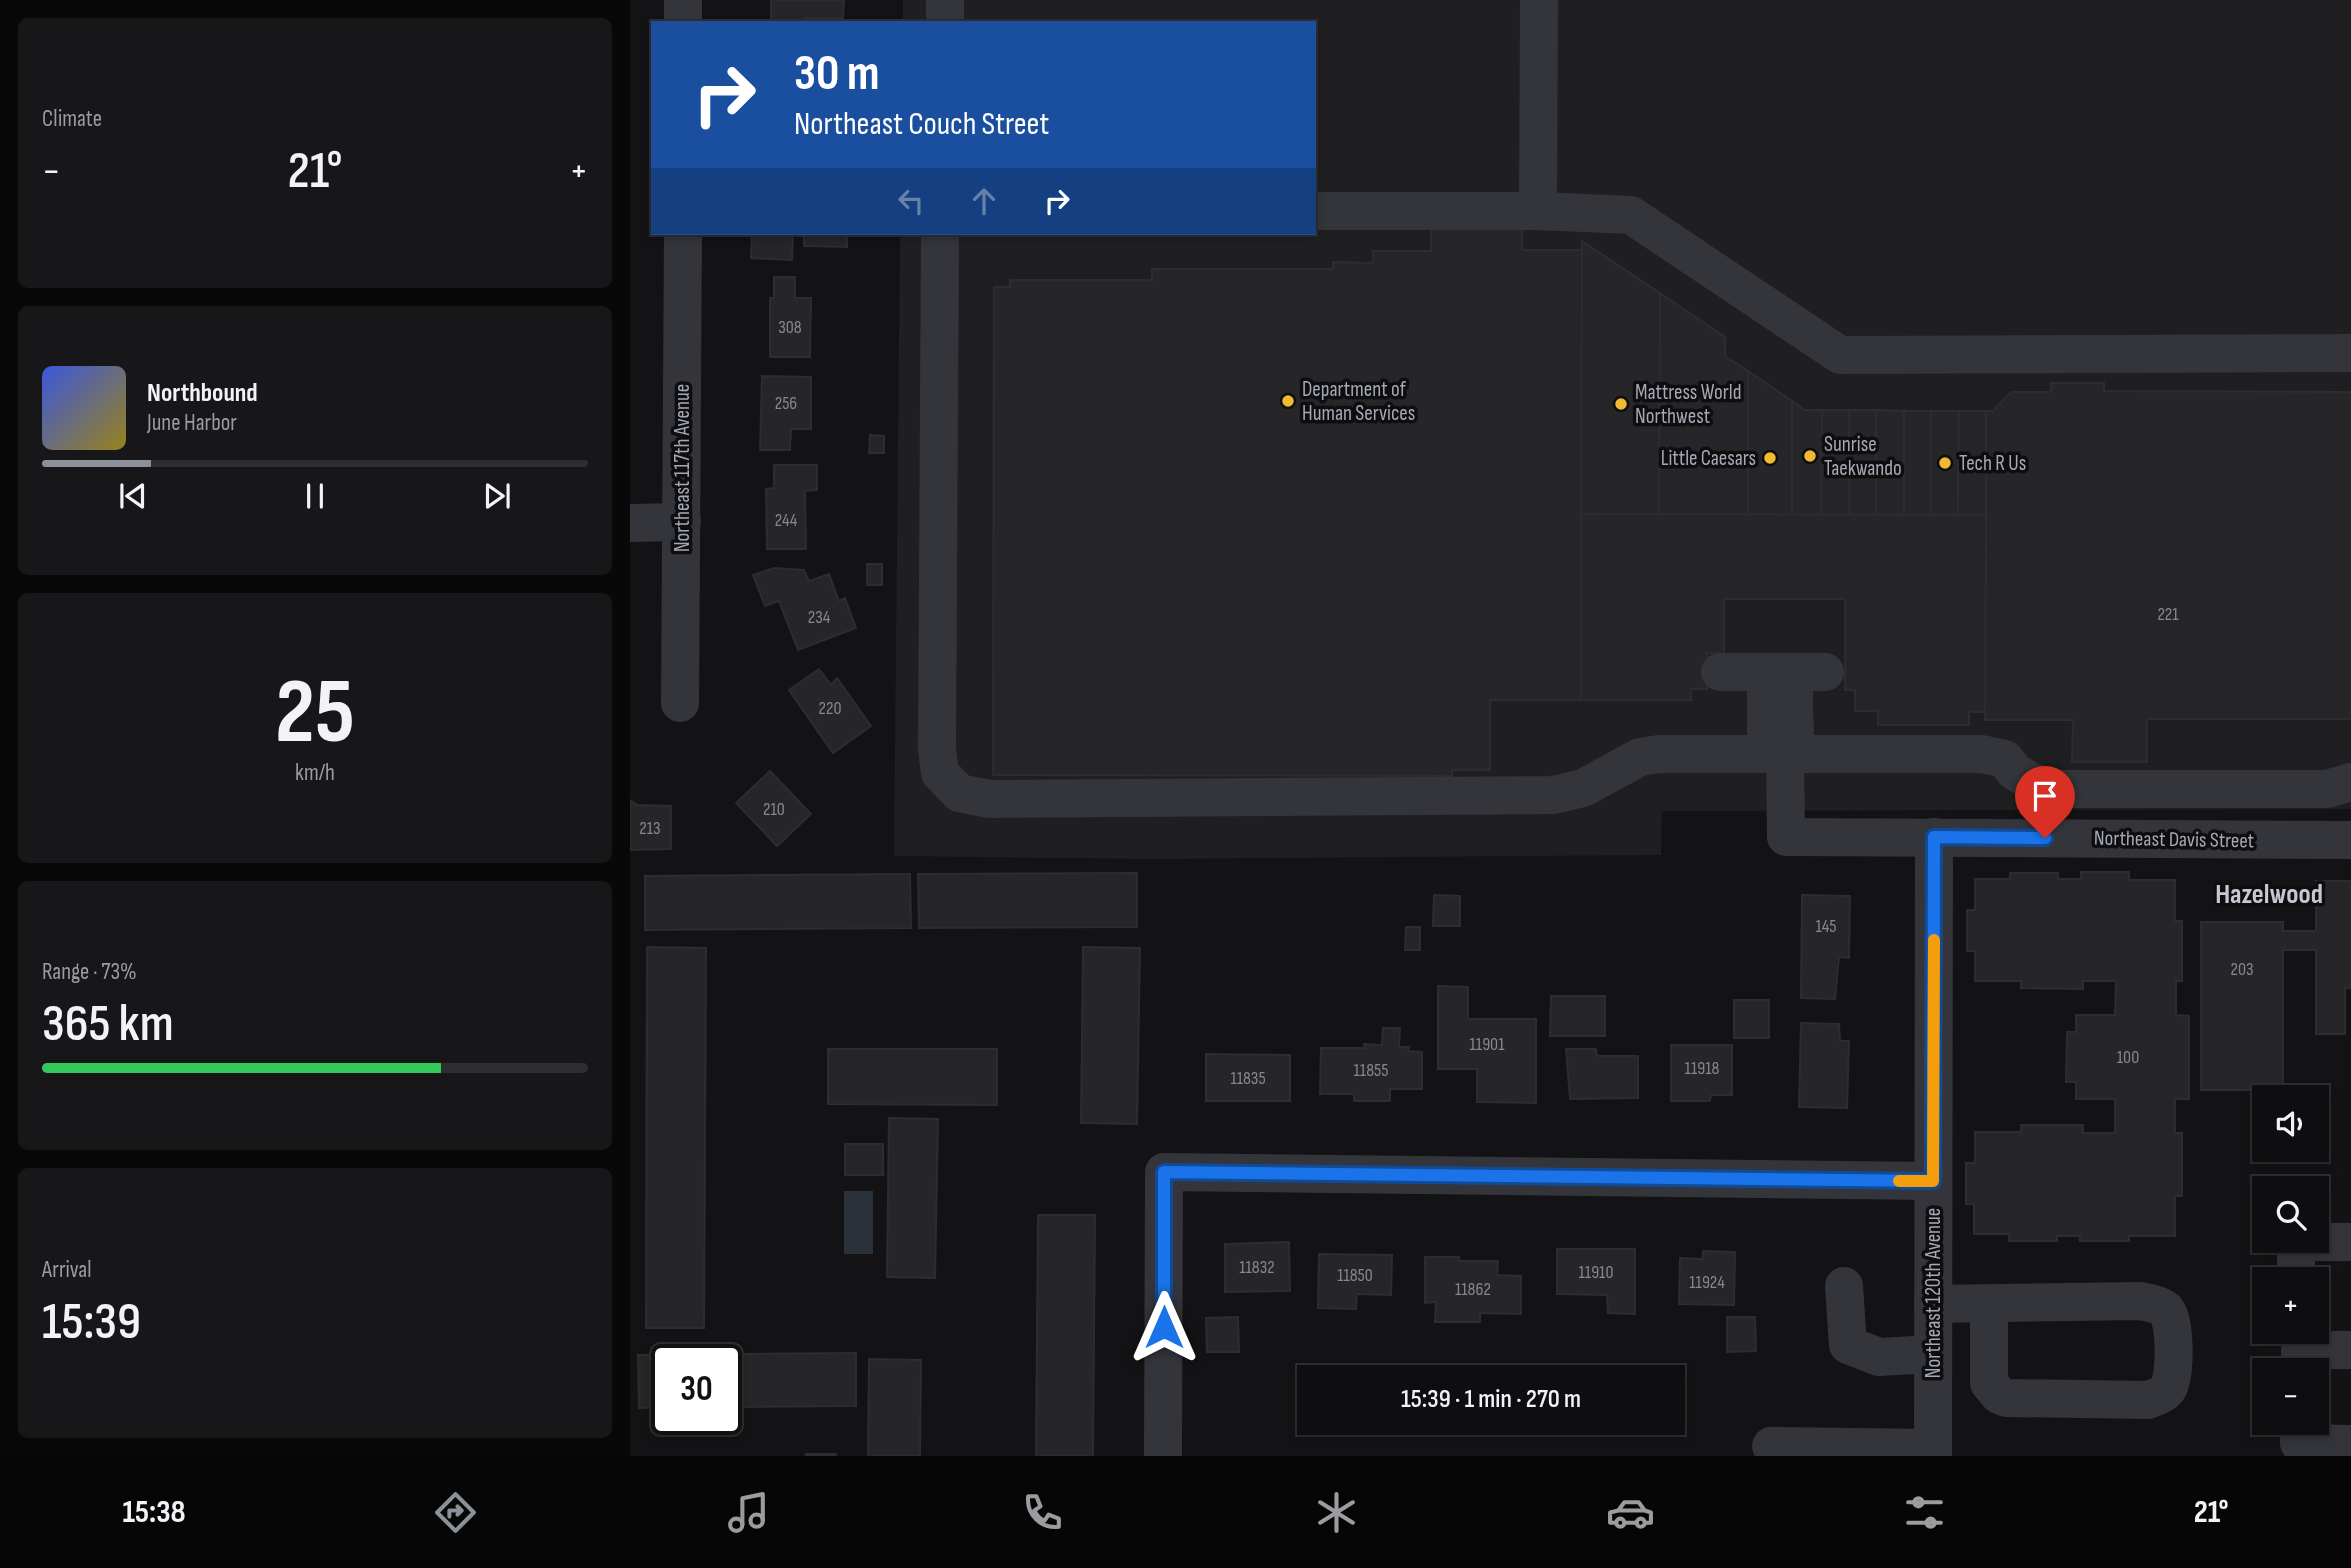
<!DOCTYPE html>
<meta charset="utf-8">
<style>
:root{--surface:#0e0e10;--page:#171719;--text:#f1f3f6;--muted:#9b9c9f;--line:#2e2e30;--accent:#8c9099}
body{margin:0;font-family:"Sofia Sans Condensed",sans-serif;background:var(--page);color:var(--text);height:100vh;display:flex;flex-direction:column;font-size:26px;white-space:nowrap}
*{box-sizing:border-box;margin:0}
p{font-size:23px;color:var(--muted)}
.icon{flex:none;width:38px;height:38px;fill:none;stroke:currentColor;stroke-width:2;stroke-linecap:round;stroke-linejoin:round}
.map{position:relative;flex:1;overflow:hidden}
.drawer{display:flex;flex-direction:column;gap:18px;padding:18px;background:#080809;width:630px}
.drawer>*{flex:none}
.top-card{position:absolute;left:21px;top:21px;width:665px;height:214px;border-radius:0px;box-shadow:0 4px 10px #0003,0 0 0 2px var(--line);background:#1a4fa0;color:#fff;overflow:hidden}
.tools{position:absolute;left:1622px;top:1085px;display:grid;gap:14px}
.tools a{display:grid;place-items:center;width:77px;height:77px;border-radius:0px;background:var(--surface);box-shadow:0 4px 10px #0003,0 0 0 2px var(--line);font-size:35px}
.speed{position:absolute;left:21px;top:1344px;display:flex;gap:14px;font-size:35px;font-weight:700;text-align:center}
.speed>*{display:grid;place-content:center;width:91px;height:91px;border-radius:50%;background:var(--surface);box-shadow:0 4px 10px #0003,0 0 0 2px var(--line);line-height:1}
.speed .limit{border:4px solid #111;border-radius:10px;background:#fff;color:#111}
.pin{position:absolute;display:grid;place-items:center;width:60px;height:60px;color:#fff;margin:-72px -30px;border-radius:50% 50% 50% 0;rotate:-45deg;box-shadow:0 0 7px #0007}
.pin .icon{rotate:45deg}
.me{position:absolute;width:77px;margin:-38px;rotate:0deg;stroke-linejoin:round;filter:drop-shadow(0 0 5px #0008)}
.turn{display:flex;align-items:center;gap:24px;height:147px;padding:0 28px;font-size:32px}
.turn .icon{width:91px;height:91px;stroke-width:2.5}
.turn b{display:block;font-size:49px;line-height:60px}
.lanes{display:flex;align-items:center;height:66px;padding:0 28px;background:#0003;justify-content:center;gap:35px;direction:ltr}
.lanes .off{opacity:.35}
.big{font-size:52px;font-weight:600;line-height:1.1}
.drawer .card{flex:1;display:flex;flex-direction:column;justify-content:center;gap:10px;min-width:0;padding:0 24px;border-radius:10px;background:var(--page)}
.drawer .dial{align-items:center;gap:0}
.dial b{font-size:91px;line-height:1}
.song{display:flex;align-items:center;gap:21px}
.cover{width:84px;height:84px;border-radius:10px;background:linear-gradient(135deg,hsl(230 70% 55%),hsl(50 70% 35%))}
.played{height:7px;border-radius:4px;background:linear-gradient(90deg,var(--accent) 20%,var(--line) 20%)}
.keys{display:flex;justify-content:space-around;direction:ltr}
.heat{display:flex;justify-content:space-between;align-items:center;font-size:38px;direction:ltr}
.charge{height:10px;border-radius:5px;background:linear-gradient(90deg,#34c759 73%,var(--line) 0)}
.trip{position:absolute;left:667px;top:1365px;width:388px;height:70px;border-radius:0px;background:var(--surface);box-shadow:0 4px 10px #0003,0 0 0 2px var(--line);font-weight:600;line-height:70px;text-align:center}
.tabs{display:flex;height:112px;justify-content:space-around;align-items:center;background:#060606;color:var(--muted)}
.tabs .icon{width:49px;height:49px}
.tabs .on{color:var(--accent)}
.tabs b{font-size:32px;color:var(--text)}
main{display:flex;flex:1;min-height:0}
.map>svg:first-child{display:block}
.built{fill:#1f1f22}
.water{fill:#2a3138}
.building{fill:#262629;stroke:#2d2d31;stroke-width:2}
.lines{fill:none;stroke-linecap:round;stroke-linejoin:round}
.minor{stroke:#34353a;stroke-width:38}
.route-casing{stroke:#114b97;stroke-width:18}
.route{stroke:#1a73e8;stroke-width:12}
.slow{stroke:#f59e0b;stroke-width:12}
.poi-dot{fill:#f0bb30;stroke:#0e0e10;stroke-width:2.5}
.labels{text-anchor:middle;stroke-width:7;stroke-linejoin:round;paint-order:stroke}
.number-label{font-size:18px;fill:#848891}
.poi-label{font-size:21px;fill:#a5a9b5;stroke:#0e0e10;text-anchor:start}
.street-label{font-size:21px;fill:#a5a9b5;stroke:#0e0e10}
.district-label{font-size:28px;font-weight:bold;fill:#c6c8d1;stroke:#0e0e10}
</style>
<main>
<section class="drawer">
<div class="card"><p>Climate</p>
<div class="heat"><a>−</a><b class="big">21°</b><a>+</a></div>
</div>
<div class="card">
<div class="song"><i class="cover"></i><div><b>Northbound</b><p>June Harbor</p></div></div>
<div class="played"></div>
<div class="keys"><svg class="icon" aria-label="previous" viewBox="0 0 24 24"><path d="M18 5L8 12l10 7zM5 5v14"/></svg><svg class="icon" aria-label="pause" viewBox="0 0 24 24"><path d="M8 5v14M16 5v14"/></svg><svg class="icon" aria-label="next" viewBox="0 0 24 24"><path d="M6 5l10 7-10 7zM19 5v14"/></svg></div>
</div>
<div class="card dial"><b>25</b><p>km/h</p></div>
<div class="card"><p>Range · 73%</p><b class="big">365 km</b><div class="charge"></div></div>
<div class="card"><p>Arrival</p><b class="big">15:39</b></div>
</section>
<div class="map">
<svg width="1721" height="1456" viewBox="0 0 1721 1456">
<rect width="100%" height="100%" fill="#131315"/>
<polygon class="built" points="273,0 1721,0 1721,809 1032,811 1031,855 525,859 264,856 270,233 684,233 684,23 273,23"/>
<rect class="water" x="214" y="1191" width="29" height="63"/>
<g class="building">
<polygon points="141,0 214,0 213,18 175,18 175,23 141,23"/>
<polygon points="801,227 892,227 892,250 952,250 951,700 860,700 860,770 822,770 822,776 363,775 364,287 380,287 380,280 522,280 522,269 703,269 703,262 743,263 743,251 801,251"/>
<polygon points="113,233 217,233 217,247 174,246 174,234 163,234 162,260 121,258 122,234"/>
<polygon points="952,241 1030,293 1029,515 951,514"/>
<polygon points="144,277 165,277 165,298 181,298 180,357 140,357 140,298 144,298"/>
<polygon points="1030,293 1095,337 1095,356 1118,371 1118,515 1029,515"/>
<polygon points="1118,371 1162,401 1162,515 1118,515"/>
<polygon points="132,376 181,377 181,429 161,429 160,450 130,450"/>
<polygon points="1421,383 1474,383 1474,391 1721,392 1721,719 1517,719 1517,762 1442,762 1443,720 1355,720 1356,411 1363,411 1381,392 1421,392"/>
<polygon points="1162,401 1175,410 1192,410 1191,515 1162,515"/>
<polygon points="1192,410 1219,410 1219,515 1191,515"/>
<rect x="1219" y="410" width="27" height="105"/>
<polygon points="1246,410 1274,411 1274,515 1246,515"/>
<rect x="1274" y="411" width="27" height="104"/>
<polygon points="1301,411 1329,411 1328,515 1301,515"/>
<polygon points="1329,411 1356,411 1356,515 1328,515"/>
<polygon points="240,435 254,436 254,453 239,453"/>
<polygon points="144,465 187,465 187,490 175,491 176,549 137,549 136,489 144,488"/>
<polygon points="951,514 1356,515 1355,712 1339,712 1339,725 1248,725 1248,711 1225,711 1225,690 1215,690 1215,599 1094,599 1094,654 1077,653 1077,689 1061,689 1061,700 951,700"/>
<rect x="237" y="564" width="15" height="21"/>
<polygon points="144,568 174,570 179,581 199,574 209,601 215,598 226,628 168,650 149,601 135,606 123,575"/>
<polygon points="189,669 201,685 207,678 241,726 203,753 159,690"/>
<polygon points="140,771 181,814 147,846 106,803"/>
<polygon points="0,800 7,805 41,806 41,849 0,850"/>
<polygon points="1451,872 1499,872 1499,880 1545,880 1545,921 1552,921 1552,981 1546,981 1546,1015 1559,1016 1559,1099 1545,1099 1545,1133 1552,1133 1552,1196 1545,1196 1545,1236 1499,1236 1499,1241 1450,1241 1450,1236 1427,1236 1427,1241 1379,1241 1379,1234 1344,1234 1344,1204 1336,1204 1336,1163 1345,1163 1345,1132 1391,1132 1391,1125 1453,1125 1453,1133 1485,1133 1485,1099 1446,1099 1446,1082 1436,1082 1437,1032 1446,1032 1446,1015 1485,1015 1486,981 1453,981 1453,989 1391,988 1391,981 1345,981 1345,951 1337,951 1337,910 1345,910 1345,879 1380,879 1380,873 1428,873 1428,879 1451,879"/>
<polygon points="507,873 507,927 289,928 288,874"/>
<polygon points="280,874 281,928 15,930 15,876"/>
<polygon points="1686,881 1721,881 1721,988 1715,988 1715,1034 1686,1034 1686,950 1653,950 1653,1090 1571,1090 1571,922 1653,922 1653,931 1686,931"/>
<polygon points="804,895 830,896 830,926 803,926"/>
<polygon points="1172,895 1220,896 1219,958 1209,957 1205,999 1171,998"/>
<polygon points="776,927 790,927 790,950 775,950"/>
<polygon points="17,947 76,948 74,1328 16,1328"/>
<polygon points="453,947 510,948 507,1124 451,1123"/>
<polygon points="808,986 838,987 838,1019 906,1019 906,1103 847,1102 847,1069 808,1069"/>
<polygon points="921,996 975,996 975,1036 920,1036"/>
<rect x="1104" y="1000" width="35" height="38"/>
<polygon points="1171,1023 1209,1024 1210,1041 1219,1041 1217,1108 1169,1107"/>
<polygon points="753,1028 770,1028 769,1047 779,1047 778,1051 792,1052 792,1089 760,1089 760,1101 724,1101 724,1094 690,1094 691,1048 735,1048 734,1044 752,1045"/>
<polygon points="1041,1045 1102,1045 1102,1095 1081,1095 1080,1101 1041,1101"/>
<polygon points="198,1049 367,1049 367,1105 198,1104"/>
<polygon points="936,1049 966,1049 967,1056 1008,1056 1008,1098 940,1099"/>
<polygon points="576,1054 660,1055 660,1101 576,1101"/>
<polygon points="259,1118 308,1119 305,1278 257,1277"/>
<rect x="215" y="1144" width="38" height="31"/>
<polygon points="408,1215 465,1215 463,1456 406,1456"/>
<polygon points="659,1242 660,1291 595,1292 595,1244"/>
<polygon points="927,1249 1005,1249 1005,1314 978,1313 977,1295 927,1294"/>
<polygon points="1073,1251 1105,1252 1104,1305 1049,1304 1050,1258 1073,1259"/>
<polygon points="689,1254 762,1255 761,1295 727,1294 726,1309 688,1308"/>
<polygon points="795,1257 829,1257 829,1261 868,1261 867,1275 891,1276 891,1314 850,1313 850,1322 805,1322 806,1302 795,1303"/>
<polygon points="608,1317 609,1352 577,1352 576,1318"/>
<polygon points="1097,1317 1125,1317 1126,1351 1097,1352"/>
<polygon points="226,1353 226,1406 96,1407 96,1360 37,1360 37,1407 9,1408 8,1355"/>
<polygon points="239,1359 291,1360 290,1456 238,1456"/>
<rect x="176" y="1454" width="30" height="2"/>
</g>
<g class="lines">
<g class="minor">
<polyline points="53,23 53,0"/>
<polyline points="315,23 315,0"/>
<polyline points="684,211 908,211 1001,215 1210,355 1721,353"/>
<polyline points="908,211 909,0"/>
<polyline points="310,233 307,749 310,773 329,793 359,799 923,795 953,788 1010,757 1029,754 1352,754 1375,759 1384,771 1402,782 1425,789 1697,789 1721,782"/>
<polyline points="0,523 52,522"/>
<polyline points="1090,672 1195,672"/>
<polyline points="50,703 53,233"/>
<polyline points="1155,754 1136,733 1136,689 1151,672 1164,690 1164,714 1165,731 1155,754 1156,837 1721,840"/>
<polyline points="1666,1279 1666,1242 1721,1242"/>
<polyline points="1214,1286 1218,1345 1249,1357 1303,1354"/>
<path d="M1303,1304L1510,1301C1518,1303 1529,1304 1536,1310C1546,1321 1546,1379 1537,1390C1532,1396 1525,1397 1518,1400L1376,1398L1369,1395L1359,1383V1304"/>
<polyline points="1670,1370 1670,1350 1721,1350"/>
<polyline points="1669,1423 1669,1443 1721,1444"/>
<polyline points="1141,1446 1303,1448"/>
<polyline points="533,1456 534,1172 1303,1181"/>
<polyline points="1303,1456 1304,837"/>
</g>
</g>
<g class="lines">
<g class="route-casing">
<polyline id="route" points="534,1327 534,1172 1303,1181 1304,837 1415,838"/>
</g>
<use href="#route" class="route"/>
<polyline class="slow" points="1269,1181 1303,1181 1304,940"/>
</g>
<g class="poi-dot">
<circle cx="658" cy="401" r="7"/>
<circle cx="991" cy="404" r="7"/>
<circle cx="1180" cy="456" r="7"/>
<circle cx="1140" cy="458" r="7"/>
<circle cx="1315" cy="463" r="7"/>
</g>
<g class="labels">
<g class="number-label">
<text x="160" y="333">308</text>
<text x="156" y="409">256</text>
<text x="156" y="526">244</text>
<text x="1538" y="620">221</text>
<text x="189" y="623">234</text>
<text x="200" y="714">220</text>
<text x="144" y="815">210</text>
<text x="20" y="834">213</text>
<text x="1196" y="932">145</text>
<text x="1612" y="975">203</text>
<text x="857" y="1050">11901</text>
<text x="1498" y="1063">100</text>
<text x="1072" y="1074">11918</text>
<text x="741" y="1076">11855</text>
<text x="618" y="1084">11835</text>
<text x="627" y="1273">11832</text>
<text x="966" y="1278">11910</text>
<text x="725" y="1281">11850</text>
<text x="1077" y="1288">11924</text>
<text x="843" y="1295">11862</text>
</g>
<g class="poi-label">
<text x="672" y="396">Department of<tspan x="672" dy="24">Human Services</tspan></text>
<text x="1005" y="399">Mattress World<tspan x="1005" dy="24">Northwest</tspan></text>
<text x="1194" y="451">Sunrise<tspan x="1194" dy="24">Taekwando</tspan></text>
<text x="1126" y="465" text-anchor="end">Little Caesars</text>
<text x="1329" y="470">Tech R Us</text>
</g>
<g class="street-label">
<text transform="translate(52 468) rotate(-90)" y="7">Northeast 117th Avenue</text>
<text transform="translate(1544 839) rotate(1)" y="7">Northeast Davis Street</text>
<text transform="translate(1303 1293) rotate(-90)" y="7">Northeast 120th Avenue</text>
</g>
<g class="district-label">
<text x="1639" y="903">Hazelwood</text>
</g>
</g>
</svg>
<div class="tools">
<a><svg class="icon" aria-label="sound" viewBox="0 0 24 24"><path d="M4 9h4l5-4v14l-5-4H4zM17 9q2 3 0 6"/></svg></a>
<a><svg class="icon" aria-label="search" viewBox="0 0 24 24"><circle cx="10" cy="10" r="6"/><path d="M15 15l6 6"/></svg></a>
<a>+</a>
<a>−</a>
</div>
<div class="speed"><div class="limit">30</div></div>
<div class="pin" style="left:1415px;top:838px;background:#d93025"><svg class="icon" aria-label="arrive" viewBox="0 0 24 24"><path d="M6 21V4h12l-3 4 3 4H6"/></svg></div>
<svg class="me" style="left:534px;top:1327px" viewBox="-20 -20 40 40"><path d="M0-17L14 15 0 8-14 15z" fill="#1a73e8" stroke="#fff" stroke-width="4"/></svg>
<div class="trip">15:39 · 1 min · 270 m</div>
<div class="top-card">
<div class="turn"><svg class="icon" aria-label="right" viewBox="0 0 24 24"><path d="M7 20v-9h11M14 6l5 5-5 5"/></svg><div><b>30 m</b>Northeast Couch Street</div></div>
<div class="lanes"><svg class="icon off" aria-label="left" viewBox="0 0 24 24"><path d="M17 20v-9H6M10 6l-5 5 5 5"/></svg><svg class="icon off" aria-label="ahead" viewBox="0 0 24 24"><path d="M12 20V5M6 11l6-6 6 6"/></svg><svg class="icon" aria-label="right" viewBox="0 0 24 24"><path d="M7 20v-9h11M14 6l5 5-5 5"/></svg></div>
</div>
</div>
</main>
<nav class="tabs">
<b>15:38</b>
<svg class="icon on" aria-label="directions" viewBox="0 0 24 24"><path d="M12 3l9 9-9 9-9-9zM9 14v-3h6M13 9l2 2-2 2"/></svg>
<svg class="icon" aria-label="music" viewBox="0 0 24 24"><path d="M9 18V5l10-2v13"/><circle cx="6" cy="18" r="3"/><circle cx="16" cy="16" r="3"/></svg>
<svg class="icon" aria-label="phone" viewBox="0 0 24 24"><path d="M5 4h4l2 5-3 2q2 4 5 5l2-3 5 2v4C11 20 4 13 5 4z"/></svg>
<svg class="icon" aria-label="climate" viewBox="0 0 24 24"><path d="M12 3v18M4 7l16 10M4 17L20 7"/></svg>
<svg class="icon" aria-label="car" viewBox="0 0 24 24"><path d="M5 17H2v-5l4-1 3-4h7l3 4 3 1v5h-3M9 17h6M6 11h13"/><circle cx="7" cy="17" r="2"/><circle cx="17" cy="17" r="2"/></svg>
<svg class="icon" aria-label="filters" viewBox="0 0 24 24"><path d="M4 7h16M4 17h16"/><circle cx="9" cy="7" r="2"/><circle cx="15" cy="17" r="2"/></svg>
<b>21°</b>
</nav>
